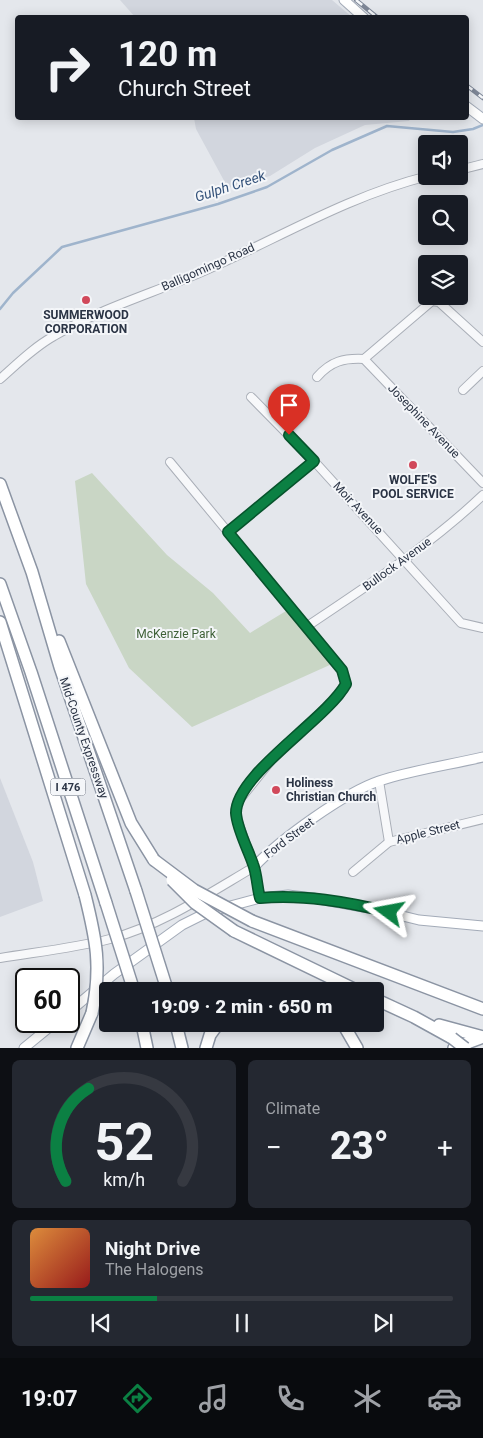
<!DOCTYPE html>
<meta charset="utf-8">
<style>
:root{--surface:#171b24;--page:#242831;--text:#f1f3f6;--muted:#9ea1a6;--line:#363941;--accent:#0b8043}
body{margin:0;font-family:Roboto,sans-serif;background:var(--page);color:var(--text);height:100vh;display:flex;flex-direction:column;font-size:19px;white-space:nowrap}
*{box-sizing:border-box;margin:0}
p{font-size:16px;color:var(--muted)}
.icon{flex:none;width:28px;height:28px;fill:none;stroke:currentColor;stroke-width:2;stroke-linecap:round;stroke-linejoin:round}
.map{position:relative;height:1048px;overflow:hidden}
.details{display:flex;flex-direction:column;gap:12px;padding:12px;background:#0d0f14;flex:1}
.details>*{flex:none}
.banner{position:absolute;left:15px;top:15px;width:454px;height:105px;border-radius:5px;box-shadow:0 2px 12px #0003;background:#171b24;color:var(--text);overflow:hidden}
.buttons{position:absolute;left:418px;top:135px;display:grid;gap:10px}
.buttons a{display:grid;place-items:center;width:50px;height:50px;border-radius:5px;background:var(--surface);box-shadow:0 2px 12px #0003;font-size:25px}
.speed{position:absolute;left:15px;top:968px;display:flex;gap:10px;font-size:25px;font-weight:700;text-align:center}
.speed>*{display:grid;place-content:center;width:65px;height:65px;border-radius:50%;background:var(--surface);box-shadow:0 2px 12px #0003;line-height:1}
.speed .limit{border:2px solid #111;border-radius:8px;background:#fff;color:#111}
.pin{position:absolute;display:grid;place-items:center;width:42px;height:42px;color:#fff;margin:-51px -21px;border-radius:50% 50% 50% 0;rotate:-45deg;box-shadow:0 0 5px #0007}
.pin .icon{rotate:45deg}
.me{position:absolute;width:55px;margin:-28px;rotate:283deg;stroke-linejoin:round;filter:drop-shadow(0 0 4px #0008)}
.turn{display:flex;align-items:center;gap:18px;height:105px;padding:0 20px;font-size:22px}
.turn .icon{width:65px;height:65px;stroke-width:2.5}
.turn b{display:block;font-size:35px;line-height:42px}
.big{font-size:38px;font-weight:800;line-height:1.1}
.details .tile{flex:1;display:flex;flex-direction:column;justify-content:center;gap:8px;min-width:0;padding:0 18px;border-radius:8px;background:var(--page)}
.details .dial{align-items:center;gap:0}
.dial svg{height:130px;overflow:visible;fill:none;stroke:var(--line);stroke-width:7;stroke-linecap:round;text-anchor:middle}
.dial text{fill:var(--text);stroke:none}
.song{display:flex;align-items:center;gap:15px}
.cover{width:60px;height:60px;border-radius:8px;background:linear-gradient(135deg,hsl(30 70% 55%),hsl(0 70% 35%))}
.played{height:5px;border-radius:2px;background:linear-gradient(90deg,var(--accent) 30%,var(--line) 30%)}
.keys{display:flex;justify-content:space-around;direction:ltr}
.heat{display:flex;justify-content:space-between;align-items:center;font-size:28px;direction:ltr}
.details .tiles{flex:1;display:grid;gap:12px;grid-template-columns:1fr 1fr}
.tile:last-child{grid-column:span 2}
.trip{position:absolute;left:99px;top:982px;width:285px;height:50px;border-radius:5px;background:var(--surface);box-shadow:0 2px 12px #0003;font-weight:800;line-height:50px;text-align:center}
.menu{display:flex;height:80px;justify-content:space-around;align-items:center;background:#090b0e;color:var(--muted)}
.menu .icon{width:35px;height:35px}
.menu .selected{color:var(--accent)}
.menu b{font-size:22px;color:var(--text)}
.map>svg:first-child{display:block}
.built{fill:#d2d6de}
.green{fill:#c9d6c5}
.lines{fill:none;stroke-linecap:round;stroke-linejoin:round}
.stream{stroke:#9fb4cc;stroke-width:2.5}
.minor-casing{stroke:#a9aeb7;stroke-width:10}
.major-casing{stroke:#a3abb8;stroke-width:11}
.highway-casing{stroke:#8b94a3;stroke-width:14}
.minor{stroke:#f7f8fa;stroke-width:8}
.major{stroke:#fff;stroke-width:9}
.highway{stroke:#fff;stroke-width:11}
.rail-casing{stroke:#7d8696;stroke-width:4.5}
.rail{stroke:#f4f6f9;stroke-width:2.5;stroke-dasharray:8;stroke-linecap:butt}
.highway-bridge-casing{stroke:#8b94a3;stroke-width:14;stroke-linecap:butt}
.highway-bridge{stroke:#fff;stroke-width:11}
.route-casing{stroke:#07532c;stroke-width:12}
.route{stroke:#0b8043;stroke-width:9}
.poi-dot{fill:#d1495b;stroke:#f4f6f9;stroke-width:2}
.labels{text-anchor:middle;stroke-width:4;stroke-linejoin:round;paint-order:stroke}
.shield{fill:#f4f6f9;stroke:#676e7b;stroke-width:1}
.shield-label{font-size:11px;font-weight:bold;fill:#2b3445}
.street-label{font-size:12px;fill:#2b3445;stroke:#f4f6f9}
.poi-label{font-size:12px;font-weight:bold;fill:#2b3445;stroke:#f4f6f9}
.park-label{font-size:12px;fill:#3f6138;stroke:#f4f6f9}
.water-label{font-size:14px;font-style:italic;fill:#34527a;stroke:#f4f6f9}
</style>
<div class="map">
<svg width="483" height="1048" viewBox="0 0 483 1048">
<rect width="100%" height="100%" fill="#e4e7ec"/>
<g class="built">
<polygon points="120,0 332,0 352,17 135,17"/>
<polygon points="194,118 411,118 409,121 365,125 315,148 270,176 228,188 196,129"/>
<polygon points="0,778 33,862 43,901 0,917"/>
</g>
<polygon class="green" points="92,473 167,555 213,593 250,633 286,611 332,664 192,727 129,668 86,584 75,481"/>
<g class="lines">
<polyline class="stream" points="0,309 13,293 62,247 218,204 267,187 332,150 387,126 453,132 473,129 483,125"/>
<g class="minor-casing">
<g id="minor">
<polyline points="459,170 483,164"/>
<polyline points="364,359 483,483"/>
<path d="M317,377C331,361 344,358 364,359L432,301L439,302L483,342"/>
<path d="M0,379C17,364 34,347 54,336C101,308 154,293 204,271C279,238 348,196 428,176"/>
<polyline points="463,390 483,371"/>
<polyline points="251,397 314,461 461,623 483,628"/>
<polyline points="228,532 314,461"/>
<path d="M306,627C367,586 429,546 483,495"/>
<polyline points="379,781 389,842"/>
<polyline points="353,872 389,842 483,819"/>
<path d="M0,958C37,952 74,948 110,939C162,925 208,894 254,867L236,816L237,803L277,753L339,696L346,684L342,670L170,462"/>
</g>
</g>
<g class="major-casing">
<g id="major">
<polyline points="344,0 364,18"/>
<polyline points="466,106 483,119"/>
<path d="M260,898L254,867C279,840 344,793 379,781C413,770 449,765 483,757"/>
<polyline points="69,1012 114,974 182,925 208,912 260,898 288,895 313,898 374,909 419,920 483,926"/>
<polyline points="24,1048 57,1021"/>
</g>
</g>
<g class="highway-casing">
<g id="highway">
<polyline points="0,484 32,572 60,667 136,891"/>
<polyline points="0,584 31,672 106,903"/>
<polyline points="0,622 85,895"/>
<polyline points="59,641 131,823 154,860"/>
<polyline points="252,921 483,1009"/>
<polyline points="234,931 358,991"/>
<polyline points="375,999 414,1017 452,1038"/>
<polyline points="142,1024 147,1048"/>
<polyline points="176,1024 182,1048"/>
<polyline points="343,1024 357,1048"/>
<polyline points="439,1025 483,1037"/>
<polyline points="77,1048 92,1013"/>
<polyline points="206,1048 210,1035 218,1024"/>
<polyline points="454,1048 483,1037"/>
</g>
</g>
<use href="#minor" class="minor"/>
<use href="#major" class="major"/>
<use href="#highway" class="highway"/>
<g class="rail-casing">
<g id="rail">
<polyline points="356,0 378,18"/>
<polyline points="466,85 483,98"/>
</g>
</g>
<use href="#rail" class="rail"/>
<g class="highway-bridge-casing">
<g id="highway-bridge">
<polyline points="154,860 194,890 252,921"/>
<polyline points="172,880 195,903 234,931"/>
<polyline points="136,891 166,986"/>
<path d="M85,895C96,939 102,967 92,1013"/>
<polyline points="106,903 134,991"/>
<polyline points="452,1038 465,1048"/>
</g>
</g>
<use href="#highway-bridge" class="highway-bridge"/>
</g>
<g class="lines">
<g class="route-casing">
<path id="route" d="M289,435L314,461L228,532L342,670L346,684C326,720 236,774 236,813C237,829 248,849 253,864C257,874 257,887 260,898C303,894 347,902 389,912"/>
</g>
<use href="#route" class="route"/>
</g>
<g class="poi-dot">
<circle cx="86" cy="300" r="5"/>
<circle cx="413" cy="465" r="5"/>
<circle cx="276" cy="790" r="5"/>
</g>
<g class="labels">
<rect class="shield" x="50.5" y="778.5" width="35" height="17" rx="4"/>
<g class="shield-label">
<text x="68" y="791">I 476</text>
</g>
<g class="street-label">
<text transform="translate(208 267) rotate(-24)" y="4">Balligomingo Road</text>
<text transform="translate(424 421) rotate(46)" y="4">Josephine Avenue</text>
<text transform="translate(358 508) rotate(47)" y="4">Moir Avenue</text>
<text transform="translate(397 564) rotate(-36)" y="4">Bullock Avenue</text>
<text transform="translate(84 738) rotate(71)" y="4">Mid-County Expressway</text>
<text transform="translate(428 832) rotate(-14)" y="4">Apple Street</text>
<text transform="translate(289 838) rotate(-37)" y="4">Ford Street</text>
</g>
<g class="poi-label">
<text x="86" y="319">SUMMERWOOD<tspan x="86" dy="14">CORPORATION</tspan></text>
<text x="413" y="484">WOLFE'S<tspan x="413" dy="14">POOL SERVICE</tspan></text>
<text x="286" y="787" text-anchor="start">Holiness<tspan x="286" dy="14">Christian Church</tspan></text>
</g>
<g class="park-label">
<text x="176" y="638">McKenzie Park</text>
</g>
<g class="water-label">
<text transform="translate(230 186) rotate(-18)" y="5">Gulph Creek</text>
</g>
</g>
</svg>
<div class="buttons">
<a><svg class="icon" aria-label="sound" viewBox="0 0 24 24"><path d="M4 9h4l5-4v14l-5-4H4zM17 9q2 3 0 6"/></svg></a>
<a><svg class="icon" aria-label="search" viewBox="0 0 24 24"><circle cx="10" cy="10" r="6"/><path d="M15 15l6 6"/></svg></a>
<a><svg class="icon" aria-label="layers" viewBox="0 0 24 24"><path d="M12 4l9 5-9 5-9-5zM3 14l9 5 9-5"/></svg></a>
</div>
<div class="speed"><div class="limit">60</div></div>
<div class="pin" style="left:289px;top:435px;background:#d93025"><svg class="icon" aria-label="arrive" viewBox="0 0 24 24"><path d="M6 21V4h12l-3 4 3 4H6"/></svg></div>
<svg class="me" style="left:389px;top:912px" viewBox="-20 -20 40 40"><path d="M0-17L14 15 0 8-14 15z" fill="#0b8043" stroke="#fff" stroke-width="4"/></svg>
<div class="trip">19:09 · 2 min · 650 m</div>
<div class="banner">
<div class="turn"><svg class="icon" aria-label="right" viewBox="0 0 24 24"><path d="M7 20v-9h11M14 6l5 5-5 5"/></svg><div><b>120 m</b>Church Street</div></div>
</div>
</div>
<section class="details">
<div class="tiles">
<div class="tile dial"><svg viewBox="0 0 100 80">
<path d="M14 69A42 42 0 1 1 86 69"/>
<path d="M14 69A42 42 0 0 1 28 12" stroke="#0b8043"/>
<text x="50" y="56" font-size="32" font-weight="700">52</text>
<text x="50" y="72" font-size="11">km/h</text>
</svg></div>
<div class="tile"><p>Climate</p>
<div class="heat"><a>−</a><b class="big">23°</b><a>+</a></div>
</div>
<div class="tile">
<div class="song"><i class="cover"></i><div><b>Night Drive</b><p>The Halogens</p></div></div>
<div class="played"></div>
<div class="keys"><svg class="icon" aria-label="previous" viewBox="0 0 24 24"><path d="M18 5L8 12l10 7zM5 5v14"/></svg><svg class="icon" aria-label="pause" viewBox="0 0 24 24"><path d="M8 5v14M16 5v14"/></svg><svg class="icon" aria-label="next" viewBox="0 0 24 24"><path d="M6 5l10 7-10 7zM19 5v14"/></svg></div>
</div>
</div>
</section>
<nav class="menu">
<b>19:07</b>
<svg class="icon selected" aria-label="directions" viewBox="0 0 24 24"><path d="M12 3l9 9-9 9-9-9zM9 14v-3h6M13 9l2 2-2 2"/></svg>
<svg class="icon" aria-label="music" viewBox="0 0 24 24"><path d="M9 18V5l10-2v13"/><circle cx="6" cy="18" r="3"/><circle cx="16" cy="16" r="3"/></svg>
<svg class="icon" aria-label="phone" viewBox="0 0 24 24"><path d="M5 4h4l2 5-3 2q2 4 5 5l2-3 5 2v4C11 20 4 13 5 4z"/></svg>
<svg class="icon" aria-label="climate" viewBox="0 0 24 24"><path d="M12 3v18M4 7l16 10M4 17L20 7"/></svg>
<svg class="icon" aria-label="car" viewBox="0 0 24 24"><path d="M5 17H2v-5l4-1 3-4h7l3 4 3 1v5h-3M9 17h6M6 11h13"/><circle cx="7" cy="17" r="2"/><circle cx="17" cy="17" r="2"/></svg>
</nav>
